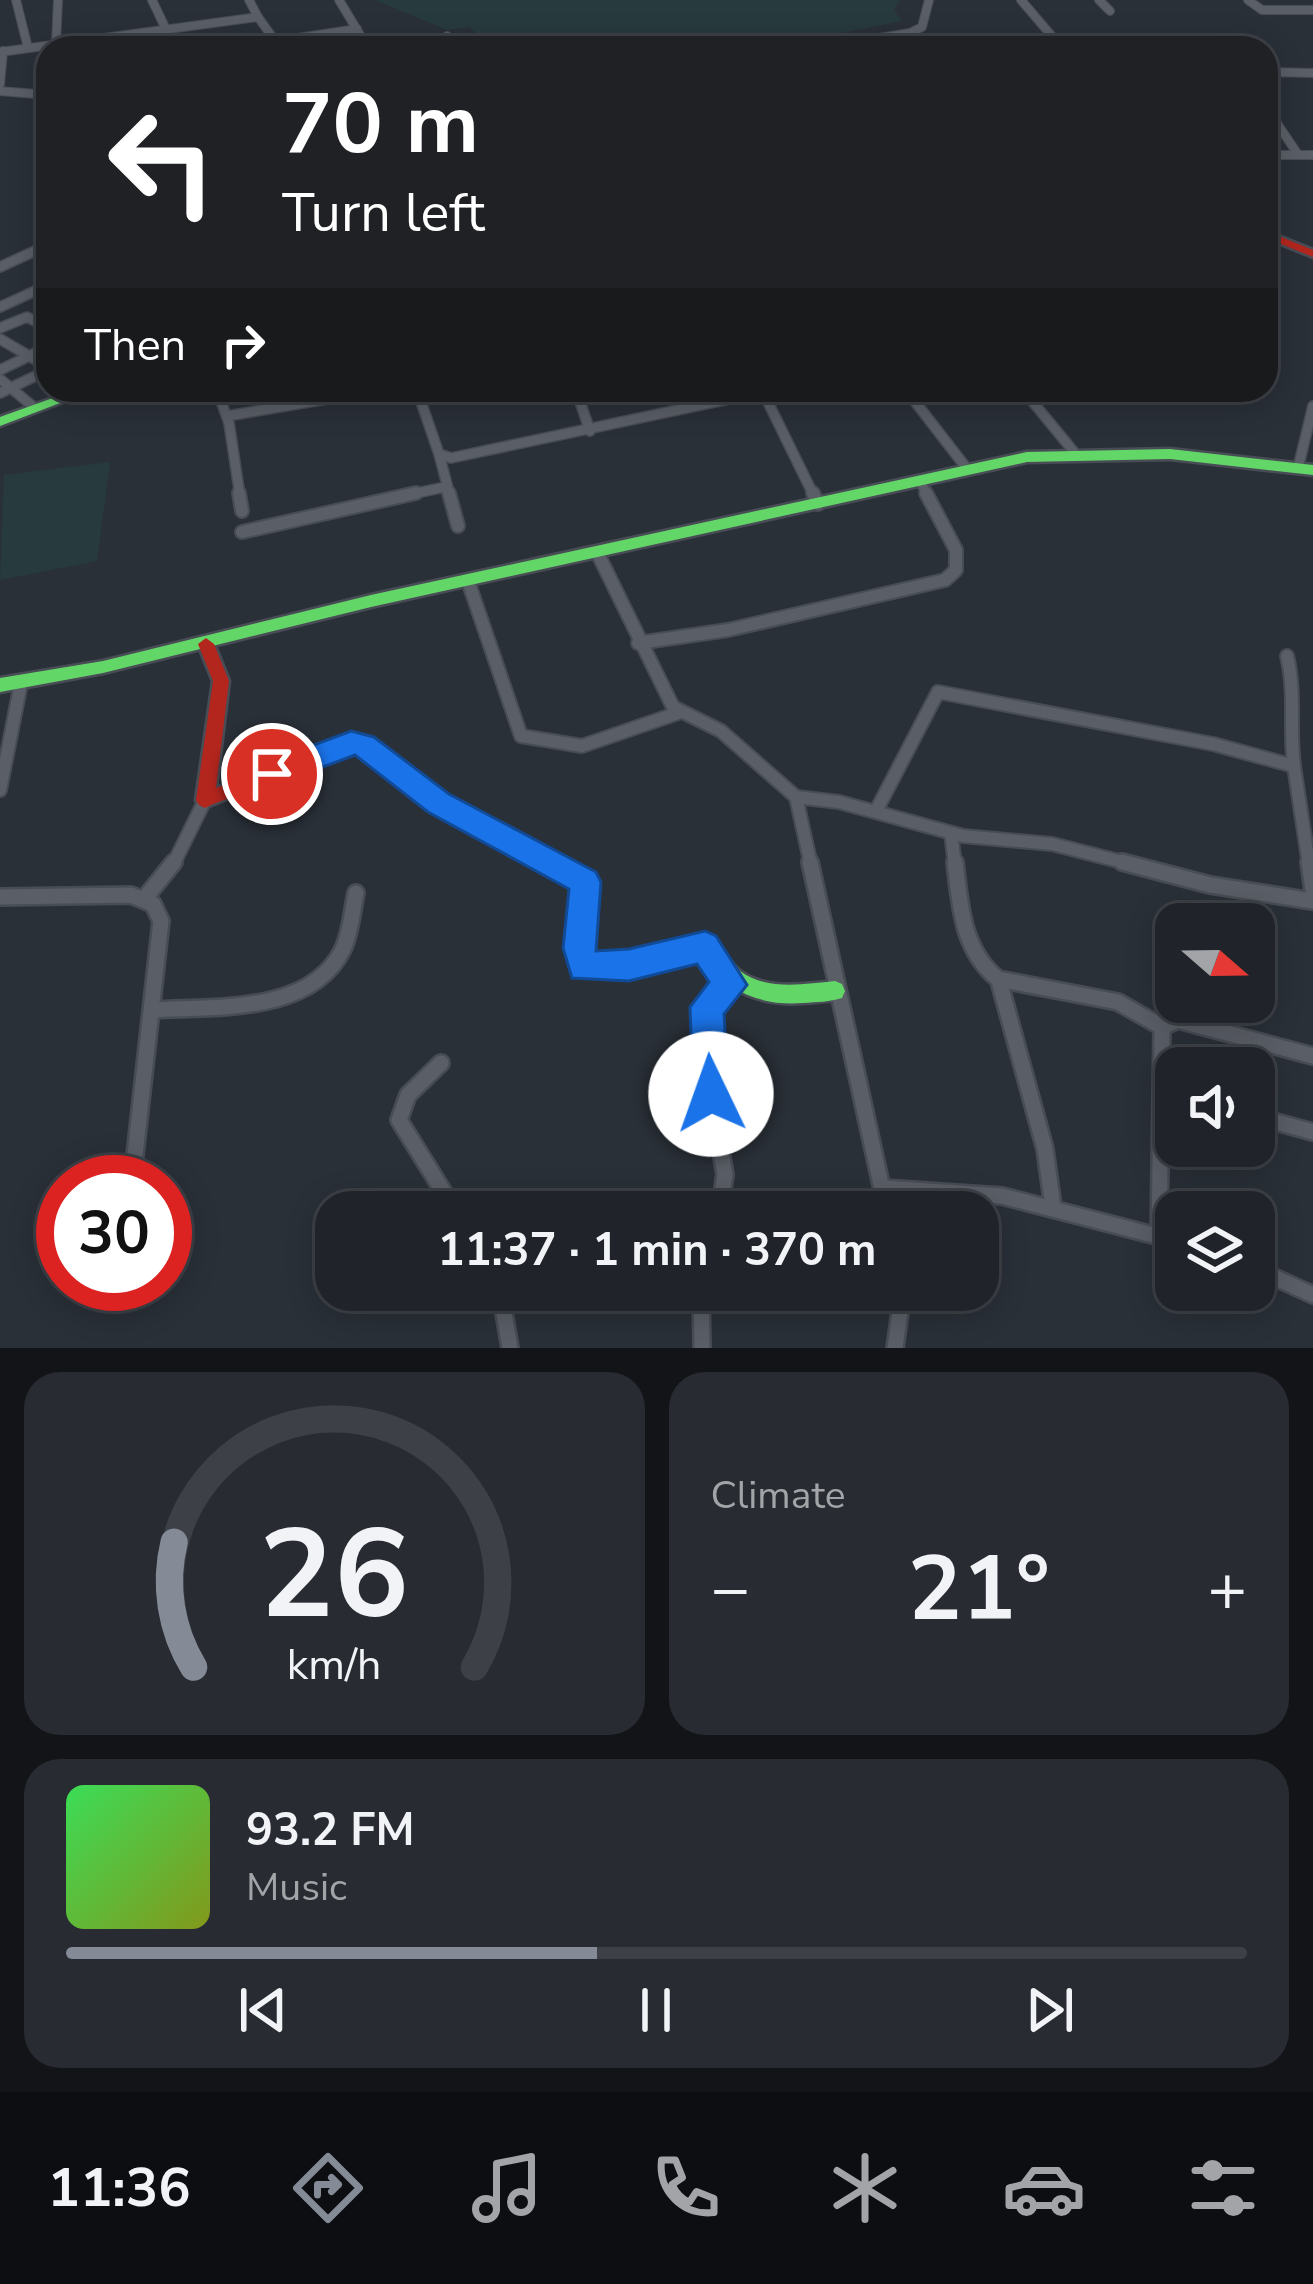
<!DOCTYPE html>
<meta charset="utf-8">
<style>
:root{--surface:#20242a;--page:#282c32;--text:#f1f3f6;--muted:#a2a4a8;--line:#3d4147;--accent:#848b96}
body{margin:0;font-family:"Nunito Sans",sans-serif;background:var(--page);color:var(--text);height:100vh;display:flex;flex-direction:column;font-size:45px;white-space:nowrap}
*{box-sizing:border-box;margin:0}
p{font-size:39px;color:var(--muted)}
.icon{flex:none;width:66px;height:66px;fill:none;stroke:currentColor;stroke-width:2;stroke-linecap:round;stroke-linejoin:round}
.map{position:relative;height:1348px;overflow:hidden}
.panel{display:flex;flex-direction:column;gap:24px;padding:24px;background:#121417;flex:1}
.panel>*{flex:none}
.top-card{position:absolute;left:36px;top:36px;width:1242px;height:366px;border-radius:36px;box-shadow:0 6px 30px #0003,0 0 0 3px var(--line);background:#202124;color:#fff;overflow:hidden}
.needle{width:78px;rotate:110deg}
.tools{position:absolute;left:1155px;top:903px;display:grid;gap:24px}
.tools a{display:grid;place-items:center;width:120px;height:120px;border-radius:24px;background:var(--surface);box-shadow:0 6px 30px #0003,0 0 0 3px var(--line);font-size:60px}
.speed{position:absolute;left:36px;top:1155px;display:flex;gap:24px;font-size:60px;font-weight:700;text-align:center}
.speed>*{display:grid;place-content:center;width:156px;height:156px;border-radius:50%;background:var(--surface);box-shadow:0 6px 30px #0003,0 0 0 3px var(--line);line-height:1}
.speed .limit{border:18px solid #d22;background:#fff;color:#111}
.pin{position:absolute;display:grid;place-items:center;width:102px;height:102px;color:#fff;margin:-51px;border:6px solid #fff;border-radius:50%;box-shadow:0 3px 12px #0007}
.me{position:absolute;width:132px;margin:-66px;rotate:357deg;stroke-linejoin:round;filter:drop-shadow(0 0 9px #0008)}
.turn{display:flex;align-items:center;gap:42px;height:252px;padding:0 48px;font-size:54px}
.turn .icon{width:156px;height:156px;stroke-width:2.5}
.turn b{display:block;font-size:84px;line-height:102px}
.then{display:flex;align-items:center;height:114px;padding:0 48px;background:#0003;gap:24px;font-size:45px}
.big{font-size:90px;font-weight:700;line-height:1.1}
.panel .card{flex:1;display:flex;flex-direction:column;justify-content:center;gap:18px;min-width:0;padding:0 42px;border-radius:36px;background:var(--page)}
.panel .dial{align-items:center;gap:0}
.dial svg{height:312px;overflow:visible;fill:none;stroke:var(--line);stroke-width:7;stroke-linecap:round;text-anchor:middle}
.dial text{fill:var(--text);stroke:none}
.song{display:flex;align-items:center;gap:36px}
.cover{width:144px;height:144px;border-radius:18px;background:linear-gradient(135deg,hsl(130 70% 55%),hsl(70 70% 35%))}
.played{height:12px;border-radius:6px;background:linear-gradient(90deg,var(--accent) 45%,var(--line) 45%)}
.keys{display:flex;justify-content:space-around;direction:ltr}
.heat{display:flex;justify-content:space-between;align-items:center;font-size:66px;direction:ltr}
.panel .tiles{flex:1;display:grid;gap:24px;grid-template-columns:1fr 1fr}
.card:last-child{grid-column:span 2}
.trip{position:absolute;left:315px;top:1191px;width:684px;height:120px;border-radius:36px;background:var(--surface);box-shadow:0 6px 30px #0003,0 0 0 3px var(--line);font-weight:700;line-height:120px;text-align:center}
.menu{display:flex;height:192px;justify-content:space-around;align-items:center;background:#0d0e11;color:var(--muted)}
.menu .icon{width:84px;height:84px}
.menu .on{color:var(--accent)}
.menu b{font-size:54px;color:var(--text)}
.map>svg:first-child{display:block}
.green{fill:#273a3e}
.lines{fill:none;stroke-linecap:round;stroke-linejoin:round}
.street-far3-casing{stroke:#484c55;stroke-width:10}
.street-far2-casing{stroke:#484c55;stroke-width:12}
.street-far1-casing{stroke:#484c55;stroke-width:16}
.street-casing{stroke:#484c55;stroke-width:20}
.fast-casing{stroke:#484c55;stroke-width:5}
.jam-casing{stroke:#484c55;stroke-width:5}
.street-far3{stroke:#5a5e66;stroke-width:8}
.street-far2{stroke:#5a5e66;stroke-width:9}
.street-far1{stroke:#5a5e66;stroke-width:12}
.street{stroke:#5a5e66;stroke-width:15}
.fast{fill:#63d668;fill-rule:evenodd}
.jam{fill:#b3261e;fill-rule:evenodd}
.route{fill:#1a73e8;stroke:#114b97;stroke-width:3}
</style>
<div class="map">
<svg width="1313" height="1348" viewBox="0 0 1313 1348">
<rect width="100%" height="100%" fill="#2a3038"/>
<g class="green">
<polygon points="375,0 900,0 894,10 902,21 764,48 519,48 506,41 489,45 469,27 447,30"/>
<polygon points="110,462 97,561 0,580 4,475"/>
</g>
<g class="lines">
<g class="street-far3-casing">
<g id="street-far3">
<polyline points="16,0 28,48"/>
<polyline points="152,0 175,48"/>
<polyline points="249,0 258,17"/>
<polyline points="339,0 368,48"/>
<polyline points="1021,0 1062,48"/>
<polyline points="1099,0 1110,11"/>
<polyline points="1248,0 1262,10 1313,10"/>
<polyline points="447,36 454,48"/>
<polyline points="278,41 357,29"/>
<polyline points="1176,43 1180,48"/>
<polyline points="56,44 58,0"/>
<polyline points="819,48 910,33 922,27 929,0"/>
<polyline points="0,52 258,17 280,48"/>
<polyline points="1266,72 1313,73"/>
<polyline points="0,84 3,51"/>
<polyline points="0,91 48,95"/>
<polyline points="1266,107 1297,153"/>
<polyline points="1266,155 1313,155"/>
</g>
</g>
<g class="street-far2-casing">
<g id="street-far2">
<polyline points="0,267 48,245"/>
<polyline points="0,307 35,291"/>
<polyline points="0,328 27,317 48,328"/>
<polyline points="0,339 48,367"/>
<polyline points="0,370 48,347"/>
<polyline points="0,379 35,408"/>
<polyline points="217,390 229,423 240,496"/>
<polyline points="417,390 439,454 451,458 772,390"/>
<polyline points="576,390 590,431"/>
<polyline points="762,390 814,496"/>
<polyline points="906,390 968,470"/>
<polyline points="1023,390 1074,452"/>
<polyline points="0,393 48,370"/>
<polyline points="227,416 379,390"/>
<polyline points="439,454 450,496"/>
<polyline points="1298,468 1313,406"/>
<polyline points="920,481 928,496"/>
<polyline points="403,496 445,487"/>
</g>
</g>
<g class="street-far1-casing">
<g id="street-far1">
<polyline points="239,493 242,511"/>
<polyline points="449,493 458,526"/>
<polyline points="813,493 818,504"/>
<polyline points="242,532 416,493"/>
<polyline points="598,554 673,707 721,731 796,797 811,865"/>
<polyline points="468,581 521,736 582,746 678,713"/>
<polyline points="638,643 728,630 945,580 956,570 956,550 926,493"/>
<polyline points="1294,766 1309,865"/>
<polyline points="0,790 21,683"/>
<polyline points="796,797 839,802 963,836 1052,844 1134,865"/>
<path d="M876,811L938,692L1213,744L1294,766C1289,729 1296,692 1287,656"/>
<polyline points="951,833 955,865"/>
<polyline points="173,865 205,800"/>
</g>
</g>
<g class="street-casing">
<g id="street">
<polyline points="810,862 887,1212"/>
<path d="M955,862C960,905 962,950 998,979L1118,1002L1162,1027"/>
<polyline points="1122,862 1210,885 1313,901"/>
<polyline points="1309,862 1313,890"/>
<polyline points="0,897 131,895 153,904 161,921 132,1182"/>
<polyline points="145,898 174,862"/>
<polyline points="999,981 1045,1149 1053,1207"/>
<path d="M152,1010C214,1006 311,1015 343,949C351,932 352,911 356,893"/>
<polyline points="441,1063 408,1095 399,1120 456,1212"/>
<polyline points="1254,1116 1313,1132"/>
<polyline points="883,1188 1002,1196 1176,1241"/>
<polyline points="719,1212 725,1175 711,1093 707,1007 730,985"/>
<polyline points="1159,1237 1162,1027 1178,1020 1313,1056"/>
<polyline points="1254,1268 1313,1295"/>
<polyline points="500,1290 510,1348"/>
<polyline points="701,1290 702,1348"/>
<polyline points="895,1348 903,1290"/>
</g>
</g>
<g class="fast-casing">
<g id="fast">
<polygon points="75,390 94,390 0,426 0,417"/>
<polygon points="1170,449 1313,465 1313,475 1170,459 1027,462 371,607 103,673 0,692 0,678 103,661 371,595 1027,452"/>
<path d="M504,831L592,876L595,882L589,948L591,956H629L705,938C719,945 727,961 740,971C767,991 804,984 835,981L842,984L845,991L842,998C830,1002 817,1002 803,1003C759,1006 729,992 701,957C663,966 616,984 577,973L569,948L575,886L497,845L495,839L497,833Z"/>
</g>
</g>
<g class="jam-casing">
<g id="jam">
<polygon points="1266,231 1313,250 1313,257 1266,238"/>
<polygon points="206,638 214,644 229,681 216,788 351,736 369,741 444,798 511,833 513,839 511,845 504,847 497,845 432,808 358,752 352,750 211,805 205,808 199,805 196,800 213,681 198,644"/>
</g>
</g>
<use href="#street-far3" class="street-far3"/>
<use href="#street-far2" class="street-far2"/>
<use href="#street-far1" class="street-far1"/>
<use href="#street" class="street"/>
<use href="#fast" class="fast"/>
<use href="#jam" class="jam"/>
</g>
<polygon class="route" points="351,731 374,737 449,794 596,872 601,882 596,951 629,949 705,931 716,936 747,985 724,1014 729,1094 723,1106 711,1111 698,1106 693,1094 690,1007 709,982 697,964 629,981 572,978 563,948 569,889 428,812 355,755 272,786 261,782 257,774 261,765"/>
</svg>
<div class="tools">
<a><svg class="needle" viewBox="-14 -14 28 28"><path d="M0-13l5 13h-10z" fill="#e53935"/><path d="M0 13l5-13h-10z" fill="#a2a4a8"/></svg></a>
<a><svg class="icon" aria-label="sound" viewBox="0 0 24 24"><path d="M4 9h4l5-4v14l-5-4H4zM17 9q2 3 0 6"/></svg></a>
<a><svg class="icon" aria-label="layers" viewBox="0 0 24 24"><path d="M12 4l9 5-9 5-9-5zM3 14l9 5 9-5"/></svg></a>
</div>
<div class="speed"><div class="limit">30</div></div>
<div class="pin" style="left:272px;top:774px;background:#d93025"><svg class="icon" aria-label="arrive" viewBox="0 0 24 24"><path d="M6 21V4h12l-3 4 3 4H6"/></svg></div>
<svg class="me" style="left:711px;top:1094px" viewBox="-20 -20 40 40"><circle r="19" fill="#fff"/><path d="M0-13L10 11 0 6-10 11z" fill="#1a73e8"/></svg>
<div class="trip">11:37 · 1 min · 370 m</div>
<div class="top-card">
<div class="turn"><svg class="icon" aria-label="left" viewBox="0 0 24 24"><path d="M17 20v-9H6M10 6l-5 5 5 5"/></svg><div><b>70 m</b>Turn left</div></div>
<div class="then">Then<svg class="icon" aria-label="right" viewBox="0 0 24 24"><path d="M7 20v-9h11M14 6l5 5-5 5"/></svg></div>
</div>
</div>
<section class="panel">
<div class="tiles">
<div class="card dial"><svg viewBox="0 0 100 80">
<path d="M14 69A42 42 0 1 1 86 69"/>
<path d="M14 69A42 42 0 0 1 9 37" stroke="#848b96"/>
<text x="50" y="56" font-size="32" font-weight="700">26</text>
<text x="50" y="72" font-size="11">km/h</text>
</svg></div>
<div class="card"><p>Climate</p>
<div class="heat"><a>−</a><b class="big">21°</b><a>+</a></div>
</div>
<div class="card">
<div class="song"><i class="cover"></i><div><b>93.2 FM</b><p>Music</p></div></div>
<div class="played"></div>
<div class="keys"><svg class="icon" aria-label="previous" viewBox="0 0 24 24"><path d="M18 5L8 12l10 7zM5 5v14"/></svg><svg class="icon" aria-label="pause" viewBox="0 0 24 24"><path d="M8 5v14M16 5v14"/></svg><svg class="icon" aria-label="next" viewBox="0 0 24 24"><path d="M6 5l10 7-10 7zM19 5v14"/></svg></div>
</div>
</div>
</section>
<nav class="menu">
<b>11:36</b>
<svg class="icon on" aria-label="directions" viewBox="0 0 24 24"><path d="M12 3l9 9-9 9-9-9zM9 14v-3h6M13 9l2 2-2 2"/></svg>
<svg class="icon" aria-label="music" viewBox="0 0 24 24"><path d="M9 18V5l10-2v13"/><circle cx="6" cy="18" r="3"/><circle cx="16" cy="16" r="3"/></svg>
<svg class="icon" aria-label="phone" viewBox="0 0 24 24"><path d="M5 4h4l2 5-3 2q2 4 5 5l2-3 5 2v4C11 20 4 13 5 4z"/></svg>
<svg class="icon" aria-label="climate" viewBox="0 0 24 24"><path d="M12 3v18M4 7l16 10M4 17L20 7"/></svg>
<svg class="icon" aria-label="car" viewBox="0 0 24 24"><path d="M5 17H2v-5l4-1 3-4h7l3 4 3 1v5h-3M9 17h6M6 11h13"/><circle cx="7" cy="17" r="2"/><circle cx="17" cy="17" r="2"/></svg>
<svg class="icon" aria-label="filters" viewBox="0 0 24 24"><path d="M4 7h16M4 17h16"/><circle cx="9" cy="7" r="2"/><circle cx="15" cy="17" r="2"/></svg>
</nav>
